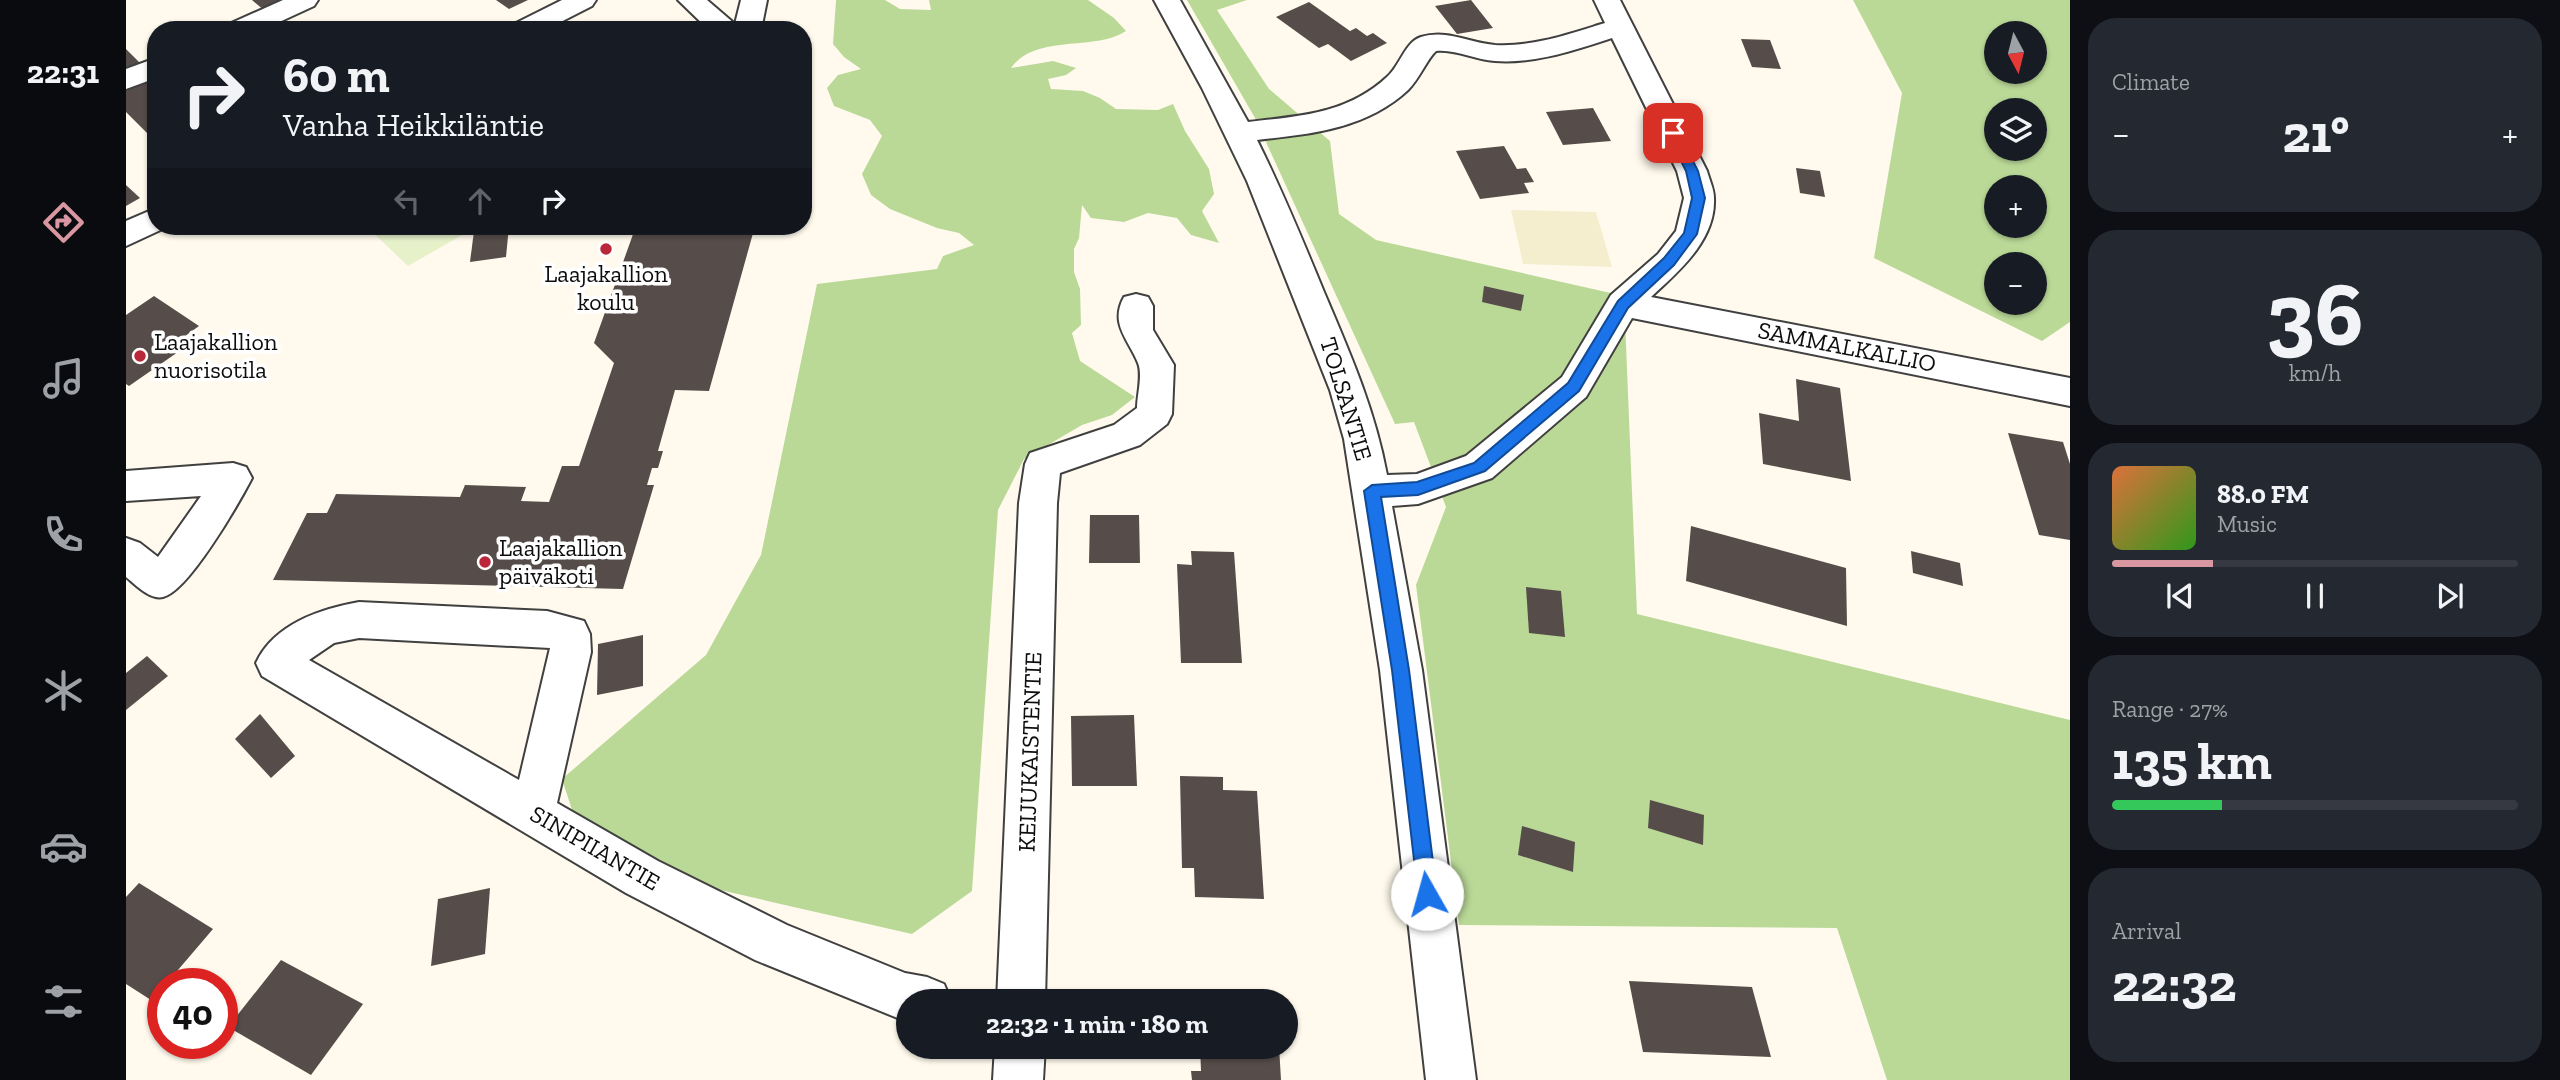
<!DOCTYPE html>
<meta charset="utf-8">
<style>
:root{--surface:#171b24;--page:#242831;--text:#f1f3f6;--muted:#9ea1a6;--line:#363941;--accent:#d997a1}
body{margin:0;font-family:"Zilla Slab",serif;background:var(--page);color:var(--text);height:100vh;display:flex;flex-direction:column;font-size:26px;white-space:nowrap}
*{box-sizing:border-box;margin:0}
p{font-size:23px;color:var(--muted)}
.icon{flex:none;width:38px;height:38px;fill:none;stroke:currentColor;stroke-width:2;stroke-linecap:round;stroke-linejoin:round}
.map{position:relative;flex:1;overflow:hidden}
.side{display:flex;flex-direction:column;gap:18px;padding:18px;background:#0d0f14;width:490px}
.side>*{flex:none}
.top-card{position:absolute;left:21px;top:21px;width:665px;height:214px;border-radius:28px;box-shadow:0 2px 5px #0004;background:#171b24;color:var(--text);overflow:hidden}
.needle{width:46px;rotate:173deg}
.tools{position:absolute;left:1858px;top:21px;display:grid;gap:14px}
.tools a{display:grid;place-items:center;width:63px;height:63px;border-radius:50%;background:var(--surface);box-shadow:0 2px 5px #0004;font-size:35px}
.speed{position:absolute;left:21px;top:968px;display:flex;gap:14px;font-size:35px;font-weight:700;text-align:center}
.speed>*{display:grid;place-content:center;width:91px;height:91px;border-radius:50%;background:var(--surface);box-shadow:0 2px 5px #0004;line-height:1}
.speed .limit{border:10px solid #d22;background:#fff;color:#111}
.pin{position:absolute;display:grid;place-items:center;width:60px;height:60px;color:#fff;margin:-30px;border-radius:14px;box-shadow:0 4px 10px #0006}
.me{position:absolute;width:77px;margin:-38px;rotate:353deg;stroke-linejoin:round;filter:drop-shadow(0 0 5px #0008)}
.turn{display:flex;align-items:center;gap:24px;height:147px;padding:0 21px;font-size:32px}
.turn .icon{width:91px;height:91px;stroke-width:2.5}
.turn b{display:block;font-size:49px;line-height:60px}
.lanes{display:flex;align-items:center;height:66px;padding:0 21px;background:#0003;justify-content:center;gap:35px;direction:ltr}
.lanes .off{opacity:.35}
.big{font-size:52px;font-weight:700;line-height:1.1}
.side .widget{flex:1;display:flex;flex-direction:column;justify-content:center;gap:10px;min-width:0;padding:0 24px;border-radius:28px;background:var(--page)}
.side .dial{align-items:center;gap:0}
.dial b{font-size:91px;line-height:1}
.song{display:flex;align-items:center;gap:21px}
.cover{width:84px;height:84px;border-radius:10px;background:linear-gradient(135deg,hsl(20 70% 55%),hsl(110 70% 35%))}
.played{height:7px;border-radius:4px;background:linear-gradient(90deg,var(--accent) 25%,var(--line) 25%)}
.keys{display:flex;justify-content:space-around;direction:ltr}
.heat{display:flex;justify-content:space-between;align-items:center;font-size:38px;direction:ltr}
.charge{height:10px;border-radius:5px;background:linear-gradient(90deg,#34c759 27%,var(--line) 0)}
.trip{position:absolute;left:770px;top:989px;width:402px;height:70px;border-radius:35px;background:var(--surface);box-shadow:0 2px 5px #0004;font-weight:700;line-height:70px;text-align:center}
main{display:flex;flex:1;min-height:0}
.tabs{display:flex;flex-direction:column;width:126px;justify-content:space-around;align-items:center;background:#090b0e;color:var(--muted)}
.tabs .icon{width:49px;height:49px}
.tabs .active{color:var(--accent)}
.tabs b{font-size:32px;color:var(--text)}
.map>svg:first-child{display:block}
.farmland{fill:#f4eece}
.forest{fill:#bad997;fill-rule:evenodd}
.pitch{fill:#e6f0c9}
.building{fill:#564d4a}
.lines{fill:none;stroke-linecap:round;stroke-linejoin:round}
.minor-casing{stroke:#404040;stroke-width:4}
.minor{fill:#fff;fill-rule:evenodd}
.route{fill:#1a73e8;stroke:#114b97;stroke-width:2}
.poi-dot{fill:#bb273a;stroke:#fff;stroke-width:2.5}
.labels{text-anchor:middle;stroke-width:7;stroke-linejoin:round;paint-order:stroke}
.poi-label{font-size:24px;fill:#0d0d0d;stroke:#fff;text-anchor:start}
.street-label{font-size:24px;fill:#0d0d0d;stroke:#fff}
</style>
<main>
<nav class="tabs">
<b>22:31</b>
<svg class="icon active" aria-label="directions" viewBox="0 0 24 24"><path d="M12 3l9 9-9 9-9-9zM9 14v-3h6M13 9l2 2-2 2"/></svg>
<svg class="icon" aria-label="music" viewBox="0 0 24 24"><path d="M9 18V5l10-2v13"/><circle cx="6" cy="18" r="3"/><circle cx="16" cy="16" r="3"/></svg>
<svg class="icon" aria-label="phone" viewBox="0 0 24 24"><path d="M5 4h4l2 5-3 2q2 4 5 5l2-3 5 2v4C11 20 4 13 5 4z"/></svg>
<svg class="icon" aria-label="climate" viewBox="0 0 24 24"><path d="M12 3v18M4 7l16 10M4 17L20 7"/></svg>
<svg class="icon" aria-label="car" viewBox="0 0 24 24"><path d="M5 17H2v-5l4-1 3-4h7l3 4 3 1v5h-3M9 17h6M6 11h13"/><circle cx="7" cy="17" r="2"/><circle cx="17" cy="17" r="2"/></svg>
<svg class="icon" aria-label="filters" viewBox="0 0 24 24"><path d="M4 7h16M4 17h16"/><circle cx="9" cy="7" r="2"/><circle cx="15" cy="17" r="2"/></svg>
</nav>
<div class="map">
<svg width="1944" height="1080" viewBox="0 0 1944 1080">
<rect width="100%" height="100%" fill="#fffaed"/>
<polygon class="farmland" points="1385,210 1470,212 1486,267 1397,264"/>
<g class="forest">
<path d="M710,0H759L774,9L805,10L803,0H962L988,18L1000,31C968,52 910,33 885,68L927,61L950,68L940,75L922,79L925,89L957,91L974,98L990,109L1032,110L1047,104L1059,131L1083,169L1088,194L1076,211L1093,243L1065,235L1051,218L1022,213L998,222L965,218L956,205L953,238L948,249V272L954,289L955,325L946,333L954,361L1009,397L986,415L956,425L898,459L872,510L846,891L786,934L546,879L449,819L436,779L580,655L635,555L691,284L811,269L817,256L848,245L833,233L811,228L764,209L745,195L736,174L756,136L744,120L708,106L701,88L712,75L735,69L718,57L707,44Z"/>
<polygon points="1061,0 1121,0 1091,10 1143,89 1204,141 1213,214 1250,240 1498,296 1511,614 1944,720 1944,1080 1761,1080 1711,928 1333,925 1290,585 1320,507 1288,422 1269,424 1129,118"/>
<path d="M1727,0H1944V322L1916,341L1748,258L1776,93ZM1871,33H1909V72H1871ZM1871,110H1909V149H1871ZM1871,187H1909V226H1871ZM1871,264H1909V303H1871Z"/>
</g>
<polygon class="pitch" points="240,226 352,226 282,266"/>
<g class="building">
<polygon points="126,0 163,0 139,11"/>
<polygon points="370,0 402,0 383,9"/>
<polygon points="1345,0 1367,28 1331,34 1309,6"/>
<polygon points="1183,2 1224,31 1230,28 1241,36 1247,33 1261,43 1225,61 1202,44 1193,48 1150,17"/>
<polygon points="1615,39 1644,40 1655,69 1626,67"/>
<polygon points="0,49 14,63 0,70"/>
<polygon points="22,81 30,88 30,142 0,112 0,91"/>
<polygon points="1467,108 1485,141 1437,145 1420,112"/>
<polygon points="1378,146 1391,169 1400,168 1408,182 1398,183 1403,193 1354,199 1330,151"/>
<polygon points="1670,168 1694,171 1699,197 1674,193"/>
<polygon points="0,185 14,198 0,206"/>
<polygon points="383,226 380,257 344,262 348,231"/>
<polygon points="510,226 629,226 583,391 549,390 532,451 537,451 532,468 526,468 521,485 528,485 497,589 147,580 181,513 201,513 210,494 334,497 339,485 400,487 395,501 423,502 436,466 453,466 488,363 468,343"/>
<polygon points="1358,286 1398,295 1395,311 1356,302"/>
<polygon points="28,296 73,326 44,347 52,352 3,386 0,384 0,315"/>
<polygon points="1670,379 1714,388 1725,481 1637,464 1633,413 1673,421"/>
<polygon points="1882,433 1937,442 1944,464 1944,540 1913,535"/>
<polygon points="964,515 1013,515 1014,563 963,563"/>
<polygon points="1565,526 1720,568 1721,626 1560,581"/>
<polygon points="1065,551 1108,552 1116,663 1055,663 1051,564 1066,565"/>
<polygon points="1785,551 1834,563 1837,586 1787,573"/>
<polygon points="1400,587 1435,591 1439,637 1403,633"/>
<polygon points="517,635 517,686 471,695 472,644"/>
<polygon points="21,656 42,676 0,710 0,673"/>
<polygon points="134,714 169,756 145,778 109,739"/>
<polygon points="1008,715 1011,786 946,786 945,716"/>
<polygon points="1054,776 1097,777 1097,790 1131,791 1138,899 1069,897 1068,868 1056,868"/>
<polygon points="1524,800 1578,815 1577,845 1522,828"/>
<polygon points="1396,826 1449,842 1447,872 1392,855"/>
<polygon points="13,883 87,929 40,984 37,984 25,1000 0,984 0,897"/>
<polygon points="364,888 359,954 305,966 312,899"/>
<polygon points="155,960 237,1004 185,1075 102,1027"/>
<polygon points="1503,981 1626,987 1645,1057 1517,1052"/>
<polygon points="1074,1046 1153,1046 1155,1080 1066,1080 1065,1071 1075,1071"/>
</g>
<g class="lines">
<g class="minor-casing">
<g id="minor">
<polygon points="157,0 192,0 188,6 136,30 100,30 103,24"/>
<polygon points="436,0 470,0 466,6 419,30 385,30 388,24"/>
<polygon points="552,0 581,0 609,24 615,0 641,0 635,30 583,30"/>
<path d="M1028,0H1054L1122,122C1174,116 1221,114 1261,77C1274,66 1279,42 1295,37C1322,29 1343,43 1369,45C1407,47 1443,34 1479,23L1468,0H1494L1581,171C1583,179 1588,189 1588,198C1590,240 1553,271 1525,297L1944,378V406L1506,318L1460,397L1366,478L1292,504L1266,506L1296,670L1350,1080H1300L1254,670L1218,439L1204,390L1121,181L1076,88ZM1486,38L1551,171L1558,198L1550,231L1532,254L1485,295L1436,377L1340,456L1291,474L1261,475C1249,410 1224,353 1198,292C1177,241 1156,190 1131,140C1185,134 1240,129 1282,90C1294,78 1301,59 1310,51C1330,49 1349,60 1369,61C1409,64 1449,50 1486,38Z"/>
<polygon points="30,58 30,78 0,89 0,69"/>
<polygon points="30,208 30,226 41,227 0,246 0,221"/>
<path d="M1010,294L1022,297L1027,306V330L1048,365L1046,414L1041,424L1014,445L934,473L931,503L919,1001H871L893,503L899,464L904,453L988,425L1011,408C1011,395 1017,375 1012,363C1003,340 983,324 998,297Z"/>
<path d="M107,463L120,467L126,478C113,503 62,592 37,597C24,600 10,585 0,577V538L14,543L32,557L75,496L0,501V471Z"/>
<path d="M233,602L421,611L458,621L464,634L465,652L431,803L532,861L661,925L779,973L801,977L818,984L825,1001H782V1022L779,1021L629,960L500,893L136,676L130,663C148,624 194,609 233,602ZM233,638L424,648L393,780L183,660L208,643Z"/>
<polygon points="869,1046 919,1046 917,1080 867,1080"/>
</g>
</g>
<use href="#minor" class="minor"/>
</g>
<polygon class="route" points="1547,129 1553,133 1572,171 1579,198 1571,234 1548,265 1502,308 1453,391 1359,471 1292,495 1255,497 1283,670 1311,894 1308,901 1301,903 1295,901 1292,894 1266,670 1238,491 1246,485 1291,482 1348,463 1442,383 1492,301 1538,258 1558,233 1566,198 1560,171 1541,133"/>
<g class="poi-dot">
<circle cx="480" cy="249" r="7"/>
<circle cx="14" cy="356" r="7"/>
<circle cx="359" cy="562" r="7"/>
</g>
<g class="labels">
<g class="poi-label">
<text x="480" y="282" text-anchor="middle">Laajakallion<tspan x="480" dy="28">koulu</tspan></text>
<text x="28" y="350">Laajakallion<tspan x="28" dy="28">nuorisotila</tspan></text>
<text x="373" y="556">Laajakallion<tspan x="373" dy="28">päiväkoti</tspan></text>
</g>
<g class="street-label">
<text transform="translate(1721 347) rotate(11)" y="8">SAMMALKALLIO</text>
<text transform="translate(1220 399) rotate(73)" y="8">TOLSANTIE</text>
<text transform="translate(904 752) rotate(-88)" y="8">KEIJUKAISTENTIE</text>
<text transform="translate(469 848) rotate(30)" y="8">SINIPIIANTIE</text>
</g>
</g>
</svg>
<div class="tools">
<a><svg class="needle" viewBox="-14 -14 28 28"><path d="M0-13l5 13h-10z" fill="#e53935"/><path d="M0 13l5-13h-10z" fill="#9ea1a6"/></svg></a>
<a><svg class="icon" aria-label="layers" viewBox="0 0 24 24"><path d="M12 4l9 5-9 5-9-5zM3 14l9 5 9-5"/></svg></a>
<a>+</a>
<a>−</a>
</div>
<div class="speed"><div class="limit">40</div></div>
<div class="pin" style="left:1547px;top:133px;background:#d93025"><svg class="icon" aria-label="arrive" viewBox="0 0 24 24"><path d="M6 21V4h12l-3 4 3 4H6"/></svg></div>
<svg class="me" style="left:1301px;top:894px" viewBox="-20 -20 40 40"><circle r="19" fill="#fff"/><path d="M0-13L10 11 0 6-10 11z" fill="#1a73e8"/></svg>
<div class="trip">22:32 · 1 min · 180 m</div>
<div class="top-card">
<div class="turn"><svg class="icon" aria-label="right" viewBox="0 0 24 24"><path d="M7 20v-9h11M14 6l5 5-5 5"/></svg><div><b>60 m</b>Vanha Heikkiläntie</div></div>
<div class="lanes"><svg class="icon off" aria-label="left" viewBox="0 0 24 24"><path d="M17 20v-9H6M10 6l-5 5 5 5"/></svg><svg class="icon off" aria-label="ahead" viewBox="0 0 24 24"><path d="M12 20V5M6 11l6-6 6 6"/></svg><svg class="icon" aria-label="right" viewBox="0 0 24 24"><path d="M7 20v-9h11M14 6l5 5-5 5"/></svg></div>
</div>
</div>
<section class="side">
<div class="widget"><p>Climate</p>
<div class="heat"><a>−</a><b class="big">21°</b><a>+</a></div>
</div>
<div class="widget dial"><b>36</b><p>km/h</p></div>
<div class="widget">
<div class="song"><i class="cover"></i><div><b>88.0 FM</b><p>Music</p></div></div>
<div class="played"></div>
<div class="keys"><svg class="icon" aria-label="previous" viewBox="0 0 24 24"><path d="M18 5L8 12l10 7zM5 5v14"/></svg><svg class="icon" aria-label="pause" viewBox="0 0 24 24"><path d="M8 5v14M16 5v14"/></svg><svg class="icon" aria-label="next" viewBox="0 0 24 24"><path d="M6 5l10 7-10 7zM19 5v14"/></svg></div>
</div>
<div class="widget"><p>Range · 27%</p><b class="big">135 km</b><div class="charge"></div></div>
<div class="widget"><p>Arrival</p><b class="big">22:32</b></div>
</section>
</main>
